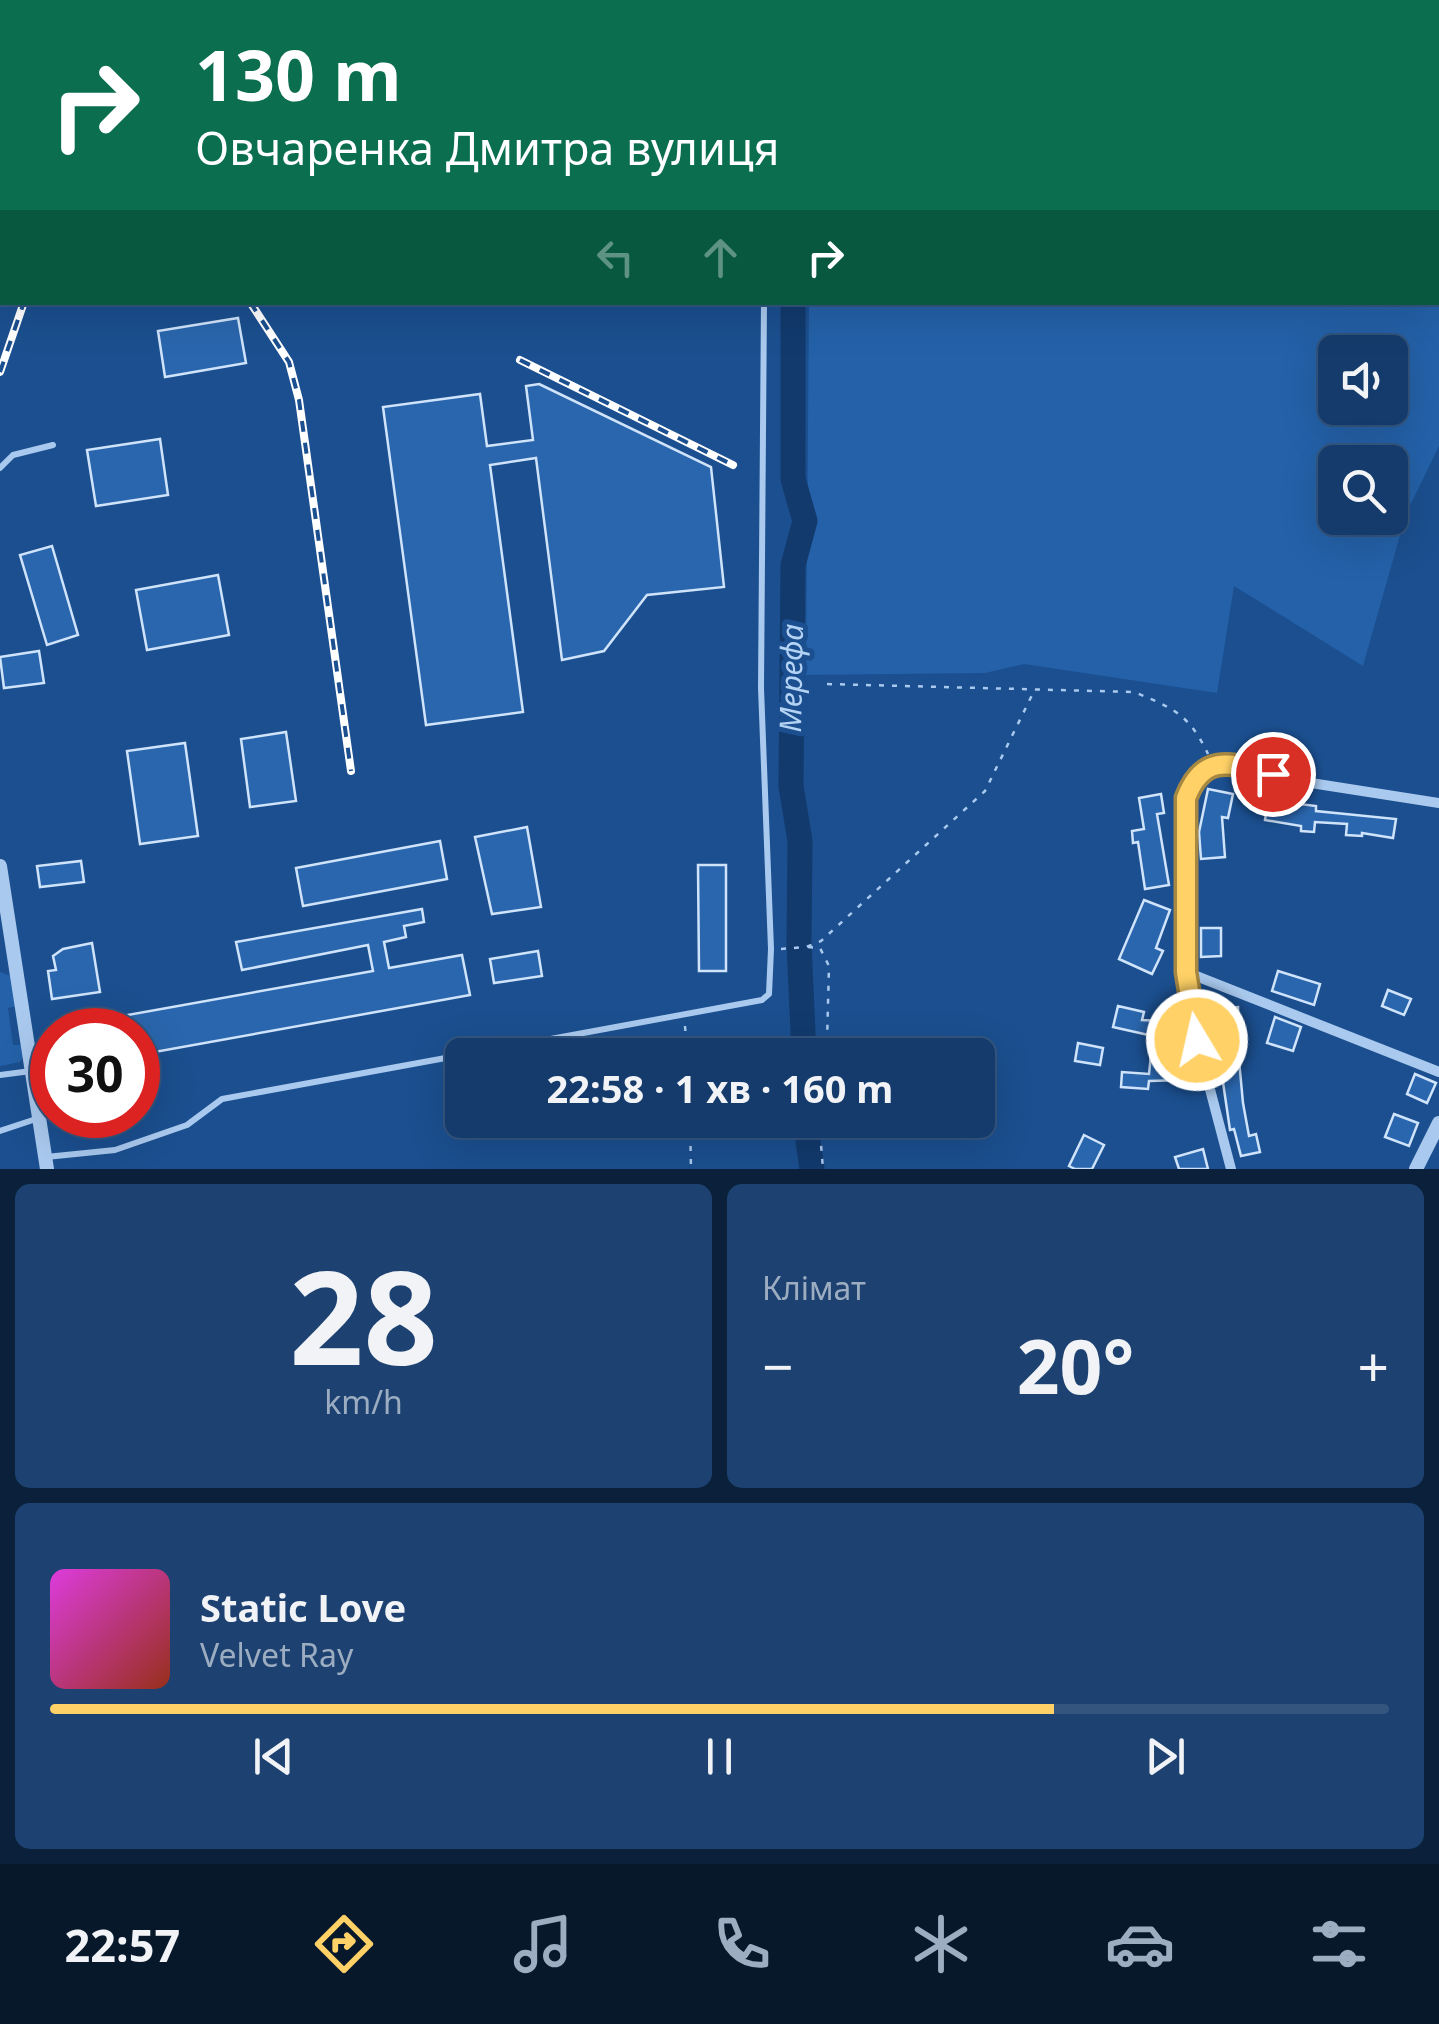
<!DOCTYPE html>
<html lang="uk">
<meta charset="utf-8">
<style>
:root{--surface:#143b6b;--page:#1d4271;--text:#f1f3f6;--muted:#9dadc1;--line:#33557e;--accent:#ffd166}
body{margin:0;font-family:"Noto Sans",sans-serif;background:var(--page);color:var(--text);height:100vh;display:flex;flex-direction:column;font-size:38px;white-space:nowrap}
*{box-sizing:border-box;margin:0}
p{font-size:32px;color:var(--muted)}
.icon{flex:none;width:55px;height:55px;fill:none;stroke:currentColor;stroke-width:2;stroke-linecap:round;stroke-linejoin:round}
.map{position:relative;height:1169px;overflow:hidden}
.details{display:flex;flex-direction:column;gap:15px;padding:15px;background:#0b203b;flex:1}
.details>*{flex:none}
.banner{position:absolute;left:0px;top:0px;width:1440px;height:305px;box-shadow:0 10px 40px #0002,0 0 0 2px var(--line);background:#0b6e4f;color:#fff;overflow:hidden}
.fabs{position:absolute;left:1318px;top:335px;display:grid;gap:20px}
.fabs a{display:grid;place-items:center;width:90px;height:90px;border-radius:15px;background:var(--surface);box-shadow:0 10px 40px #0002,0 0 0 2px var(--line);font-size:50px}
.speed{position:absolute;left:30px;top:1008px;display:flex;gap:20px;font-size:50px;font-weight:700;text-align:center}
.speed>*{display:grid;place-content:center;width:130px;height:130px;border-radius:50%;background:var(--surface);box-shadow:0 10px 40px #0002,0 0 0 2px var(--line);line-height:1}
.speed .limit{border:15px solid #d22;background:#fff;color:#111}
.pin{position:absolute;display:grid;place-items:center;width:85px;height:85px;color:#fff;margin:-42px;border:5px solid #fff;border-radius:50%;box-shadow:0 2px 10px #0007}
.me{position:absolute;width:110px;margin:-55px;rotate:351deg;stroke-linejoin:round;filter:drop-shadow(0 0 8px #0008)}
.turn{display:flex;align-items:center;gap:35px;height:210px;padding:0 30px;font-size:45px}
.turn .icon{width:130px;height:130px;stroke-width:2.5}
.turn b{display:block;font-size:70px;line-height:85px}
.lanes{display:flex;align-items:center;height:95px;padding:0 30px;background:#0003;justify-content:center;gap:50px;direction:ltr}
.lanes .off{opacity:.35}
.big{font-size:75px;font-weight:700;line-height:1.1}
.details .card{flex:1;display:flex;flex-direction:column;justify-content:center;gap:15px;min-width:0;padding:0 35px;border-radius:15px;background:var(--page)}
.details .dial{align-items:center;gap:0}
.dial b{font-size:130px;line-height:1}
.song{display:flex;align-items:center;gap:30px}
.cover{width:120px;height:120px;border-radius:15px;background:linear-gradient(135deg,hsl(300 70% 55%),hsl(10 70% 35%))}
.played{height:10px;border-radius:5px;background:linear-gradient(90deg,var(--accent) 75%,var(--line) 75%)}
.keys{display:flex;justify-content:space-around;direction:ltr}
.heat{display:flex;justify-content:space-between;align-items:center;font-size:55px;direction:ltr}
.details .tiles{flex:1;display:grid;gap:15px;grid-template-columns:1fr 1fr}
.card:last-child{grid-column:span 2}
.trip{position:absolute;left:445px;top:1038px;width:550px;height:100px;border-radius:15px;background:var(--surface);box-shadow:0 10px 40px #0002,0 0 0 2px var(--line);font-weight:700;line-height:100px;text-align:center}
.tabs{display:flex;height:160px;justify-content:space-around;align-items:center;background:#08182b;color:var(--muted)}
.tabs .icon{width:70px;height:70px}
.tabs .selected{color:var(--accent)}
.tabs b{font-size:45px;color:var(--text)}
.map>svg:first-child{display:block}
.green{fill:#2461a8;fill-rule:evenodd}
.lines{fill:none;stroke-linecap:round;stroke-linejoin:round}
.river{stroke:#123a6d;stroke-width:25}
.building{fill:#2a66ad;stroke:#cfe3fa;stroke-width:2.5}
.path{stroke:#a9c9ee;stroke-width:2.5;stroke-dasharray:5 8;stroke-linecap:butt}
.service{stroke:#a9c9ee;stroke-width:6}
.minor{stroke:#a9c9ee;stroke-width:10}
.tertiary{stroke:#a9c9ee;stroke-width:14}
.rail-casing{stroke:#fff;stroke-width:8}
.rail{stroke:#1b4f8f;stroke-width:4;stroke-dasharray:11;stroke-linecap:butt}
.route-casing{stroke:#a68842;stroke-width:25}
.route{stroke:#ffd166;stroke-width:18}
.labels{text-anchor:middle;stroke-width:10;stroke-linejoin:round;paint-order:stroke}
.water-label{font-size:30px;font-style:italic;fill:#b5d3f5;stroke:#1b4f8f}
</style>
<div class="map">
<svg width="1439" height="1169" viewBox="0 0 1439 1169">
<rect width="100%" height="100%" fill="#1b4f8f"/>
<g class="green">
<polygon points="794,0 1111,0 1112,2 794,2"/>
<path d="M1155,0H1439V446L1406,514L1363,666L1234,586L1217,693L1024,664L985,673L806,675L809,303L1438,302V2H1113ZM1390,352V408H1335V352ZM1335,462H1390V518H1335Z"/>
<polygon points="0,972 13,977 17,1006 8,1008 13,1045 22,1045 24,1056 20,1062 0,1066"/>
</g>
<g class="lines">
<g class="river">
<polyline points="784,0 785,2"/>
<polyline points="1112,2 1121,0"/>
<polyline points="793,302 793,479 805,521 793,565 791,786 800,841 799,944 804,1055"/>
<polyline points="805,1120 812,1169"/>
</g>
</g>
<g class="building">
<polygon points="238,318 246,363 165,377 158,331"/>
<polygon points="539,384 711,467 724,587 647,595 604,651 562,660 536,458 490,465 523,712 426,725 383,407 480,394 487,446 533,440 526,386"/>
<polygon points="160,439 168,495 96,506 87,450"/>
<polygon points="52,546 78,635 47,645 20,555"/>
<polygon points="218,575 229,635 147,650 136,590"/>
<polygon points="39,651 44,683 4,688 0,657"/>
<polygon points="286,732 296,801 250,807 241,739"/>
<polygon points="185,743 198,836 140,844 127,751"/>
<polygon points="1208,789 1233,794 1228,818 1222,817 1225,857 1201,859 1199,832"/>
<polygon points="1161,794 1164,813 1157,814 1169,885 1145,889 1138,842 1133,843 1132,831 1144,829 1139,798"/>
<polygon points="1268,800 1316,806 1316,811 1396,819 1393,838 1362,833 1362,836 1346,835 1347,824 1315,822 1314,832 1301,831 1301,826 1265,820"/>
<polygon points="527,827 541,907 492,914 475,837"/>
<polygon points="440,841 447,879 303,906 296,868"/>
<polygon points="81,861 84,882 40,887 37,866"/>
<polygon points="698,865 726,865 726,971 699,971"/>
<polygon points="1144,900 1170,910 1156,948 1163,951 1152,974 1119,959"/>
<polygon points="422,909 424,922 404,926 406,937 384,942 389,968 462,955 470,995 138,1055 138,1030 113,1030 111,1018 373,971 368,945 242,970 236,942"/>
<polygon points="1201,928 1221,928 1221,956 1201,957"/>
<polygon points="92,943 100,992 52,999 48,971 56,970 53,956 63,949"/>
<polygon points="538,951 542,976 494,983 490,959"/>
<polygon points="1278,971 1320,984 1314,1005 1272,991"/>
<polygon points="1388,990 1411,999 1404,1015 1382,1006"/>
<polygon points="1118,1006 1144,1012 1142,1020 1180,1022 1179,1040 1168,1040 1166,1062 1182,1062 1183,1080 1149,1081 1148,1089 1121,1087 1122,1072 1149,1074 1153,1036 1113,1027"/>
<polygon points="1238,1007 1239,1033 1246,1035 1239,1060 1243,1103 1249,1136 1256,1134 1260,1152 1241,1156 1234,1129 1230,1130 1220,1062 1232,1023 1205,1024 1205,1009"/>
<polygon points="1275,1017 1301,1027 1293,1051 1267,1043"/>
<polygon points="1078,1043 1103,1048 1100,1065 1075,1061"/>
<polygon points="1415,1074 1436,1083 1427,1103 1407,1094"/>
<polygon points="1394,1114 1418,1123 1409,1146 1385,1137"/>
<polygon points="1084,1135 1104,1145 1092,1169 1075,1169 1069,1166"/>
<polygon points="1203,1149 1208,1169 1179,1169 1175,1157"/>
</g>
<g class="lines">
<g class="path">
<path d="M827,684L1134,692C1173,708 1189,714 1208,754"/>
<polyline points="808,947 820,948 829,966 827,1043 823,1055"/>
<polyline points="781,949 806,947 821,941 985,791 1035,689"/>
<polyline points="685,1026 687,1055"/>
<polyline points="690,1120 691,1169"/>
<polyline points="819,1120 823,1169"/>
</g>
<g class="service">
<polyline points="764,0 764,2"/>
<polyline points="0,468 13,455 53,445"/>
<polyline points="464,1055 762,1000 769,994 771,949 761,688 764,302"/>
<polyline points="0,1075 31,1071"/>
<polyline points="0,1131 39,1118"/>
<polyline points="46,1157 115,1150 187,1125 222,1099 462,1055"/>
</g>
<g class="minor">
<polyline points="112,0 112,2"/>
<polyline points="361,0 361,2"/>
<polyline points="1186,972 1439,1072"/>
<polyline points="1231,1169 1197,1040 1186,972 1184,842 1186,798 1194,777 1213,764 1235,765 1311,783 1439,803"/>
</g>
<g class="tertiary">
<polyline points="0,866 47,1169"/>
<polyline points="1416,1169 1439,1123"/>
</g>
<g class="rail-casing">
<g id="rail">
<polyline points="24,0 26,2"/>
<polyline points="250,302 289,362 299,400 351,771"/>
<polyline points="520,360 733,465"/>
<polyline points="0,372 24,302"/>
</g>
</g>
<use href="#rail" class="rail"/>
</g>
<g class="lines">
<g class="route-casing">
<path id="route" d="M1197,1040L1186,972V798C1204,751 1233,764 1273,774"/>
</g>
<use href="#route" class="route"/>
</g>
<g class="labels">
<g class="water-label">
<text transform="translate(792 678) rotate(-89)" y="10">Мерефа</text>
</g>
</g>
</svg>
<div class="fabs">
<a><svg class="icon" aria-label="sound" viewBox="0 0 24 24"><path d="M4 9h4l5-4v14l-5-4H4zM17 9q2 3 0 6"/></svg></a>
<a><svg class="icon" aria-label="search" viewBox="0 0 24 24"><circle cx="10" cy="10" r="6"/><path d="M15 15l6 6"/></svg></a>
</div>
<div class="speed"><div class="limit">30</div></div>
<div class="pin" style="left:1273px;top:774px;background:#d93025"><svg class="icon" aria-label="arrive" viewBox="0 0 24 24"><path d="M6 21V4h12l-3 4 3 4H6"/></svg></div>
<svg class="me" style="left:1197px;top:1040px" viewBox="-20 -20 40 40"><circle r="17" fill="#ffd166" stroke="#fff" stroke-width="3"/><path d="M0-11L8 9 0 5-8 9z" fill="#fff"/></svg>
<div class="trip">22:58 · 1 хв · 160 m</div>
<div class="banner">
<div class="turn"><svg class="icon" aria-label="right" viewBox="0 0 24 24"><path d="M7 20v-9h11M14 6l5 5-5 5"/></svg><div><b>130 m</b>Овчаренка Дмитра вулиця</div></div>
<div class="lanes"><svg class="icon off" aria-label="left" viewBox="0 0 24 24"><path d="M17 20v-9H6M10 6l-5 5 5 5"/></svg><svg class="icon off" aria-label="ahead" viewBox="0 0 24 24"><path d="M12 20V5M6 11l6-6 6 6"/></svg><svg class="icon" aria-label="right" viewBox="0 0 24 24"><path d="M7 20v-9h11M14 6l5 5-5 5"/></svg></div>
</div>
</div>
<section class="details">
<div class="tiles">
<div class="card dial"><b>28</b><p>km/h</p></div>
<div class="card"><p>Клімат</p>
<div class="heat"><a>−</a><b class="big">20°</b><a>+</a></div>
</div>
<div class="card">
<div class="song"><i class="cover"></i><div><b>Static Love</b><p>Velvet Ray</p></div></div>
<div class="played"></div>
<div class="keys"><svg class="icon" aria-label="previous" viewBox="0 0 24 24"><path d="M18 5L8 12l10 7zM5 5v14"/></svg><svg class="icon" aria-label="pause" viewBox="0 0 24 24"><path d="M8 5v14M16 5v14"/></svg><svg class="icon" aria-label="next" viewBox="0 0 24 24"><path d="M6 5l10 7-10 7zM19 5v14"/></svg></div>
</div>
</div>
</section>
<nav class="tabs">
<b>22:57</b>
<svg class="icon selected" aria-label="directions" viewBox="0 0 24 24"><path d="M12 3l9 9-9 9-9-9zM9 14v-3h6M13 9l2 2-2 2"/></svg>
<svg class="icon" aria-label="music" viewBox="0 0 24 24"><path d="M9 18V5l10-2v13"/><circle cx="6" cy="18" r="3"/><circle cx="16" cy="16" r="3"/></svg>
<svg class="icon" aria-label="phone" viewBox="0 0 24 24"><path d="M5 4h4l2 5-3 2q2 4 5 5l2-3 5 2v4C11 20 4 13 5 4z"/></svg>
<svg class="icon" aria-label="climate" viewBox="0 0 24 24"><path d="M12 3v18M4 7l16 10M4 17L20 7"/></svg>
<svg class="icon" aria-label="car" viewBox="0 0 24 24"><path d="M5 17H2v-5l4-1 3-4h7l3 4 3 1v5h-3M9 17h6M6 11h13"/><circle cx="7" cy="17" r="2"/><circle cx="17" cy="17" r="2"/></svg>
<svg class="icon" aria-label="filters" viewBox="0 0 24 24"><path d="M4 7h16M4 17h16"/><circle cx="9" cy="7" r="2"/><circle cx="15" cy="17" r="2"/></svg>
</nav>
